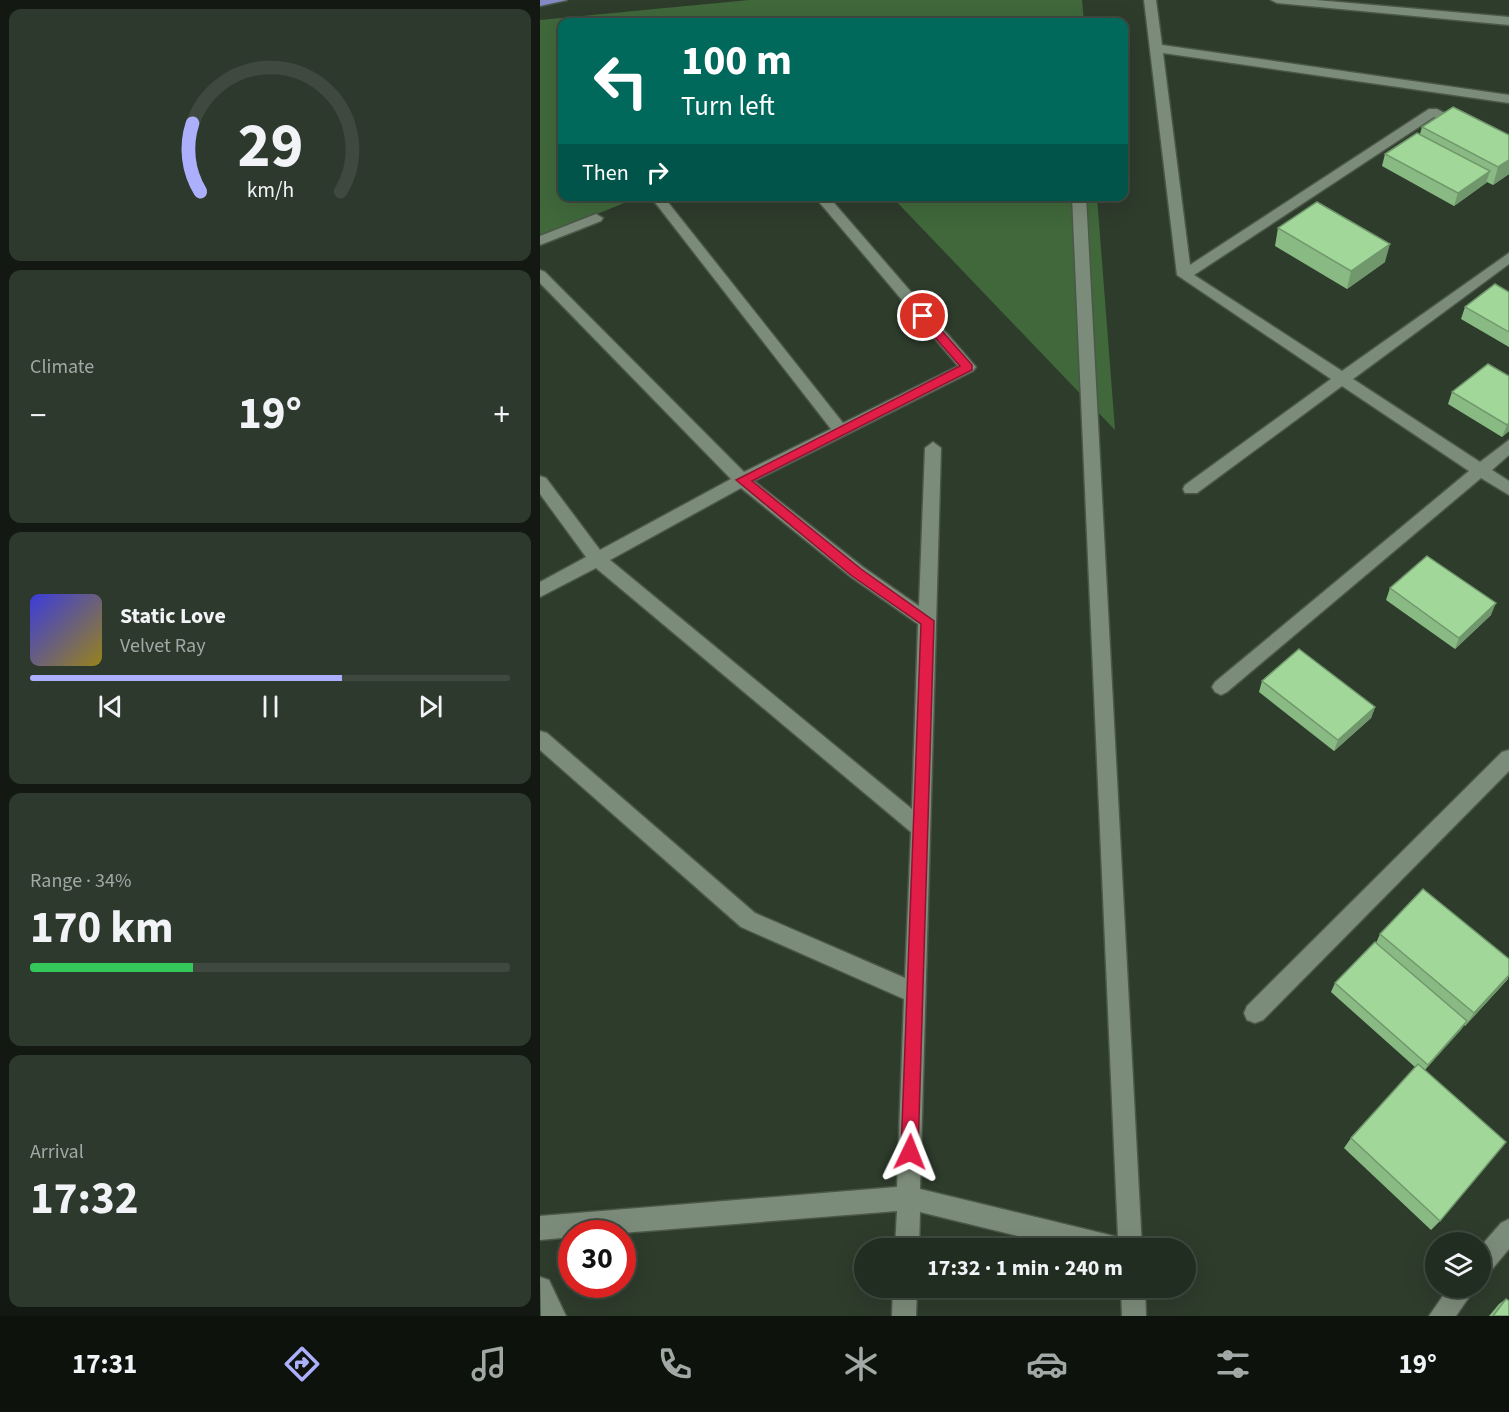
<!DOCTYPE html>
<meta charset="utf-8">
<style>
:root{--surface:#222d21;--page:#2e392e;--text:#f1f3f6;--muted:#a2a8a5;--line:#3f493f;--accent:#acaffb}
body{margin:0;font-family:"Source Sans 3",sans-serif;background:var(--page);color:var(--text);height:100vh;display:flex;flex-direction:column;font-size:22px;white-space:nowrap}
*{box-sizing:border-box;margin:0}
p{font-size:20px;color:var(--muted)}
.icon{flex:none;width:33px;height:33px;fill:none;stroke:currentColor;stroke-width:2;stroke-linecap:round;stroke-linejoin:round}
.map{position:relative;flex:1;overflow:hidden}
.drawer{display:flex;flex-direction:column;gap:9px;padding:9px;background:#131912;width:540px}
.drawer>*{flex:none}
.banner{position:absolute;left:18px;top:18px;width:570px;height:183px;border-radius:12px;box-shadow:0 6px 24px #0002,0 0 0 2px var(--line);background:#00695c;color:#fff;overflow:hidden}
.controls{position:absolute;left:885px;top:1232px;display:grid;gap:12px}
.controls a{display:grid;place-items:center;width:66px;height:66px;border-radius:50%;background:var(--surface);box-shadow:0 6px 24px #0002,0 0 0 2px var(--line);font-size:30px}
.speed{position:absolute;left:18px;top:1220px;display:flex;gap:12px;font-size:30px;font-weight:700;text-align:center}
.speed>*{display:grid;place-content:center;width:78px;height:78px;border-radius:50%;background:var(--surface);box-shadow:0 6px 24px #0002,0 0 0 2px var(--line);line-height:1}
.speed .limit{border:9px solid #d22;background:#fff;color:#111}
.pin{position:absolute;display:grid;place-items:center;width:51px;height:51px;color:#fff;margin:-26px;border:3px solid #fff;border-radius:50%;box-shadow:0 2px 6px #0007}
.me{position:absolute;width:66px;margin:-33px;rotate:2deg;stroke-linejoin:round;filter:drop-shadow(0 0 4px #0008)}
.turn{display:flex;align-items:center;gap:21px;height:126px;padding:0 24px;font-size:27px}
.turn .icon{width:78px;height:78px;stroke-width:2.5}
.turn b{display:block;font-size:42px;line-height:51px}
.then{display:flex;align-items:center;height:57px;padding:0 24px;background:#0003;gap:12px;font-size:22px}
.big{font-size:45px;font-weight:700;line-height:1.1}
.drawer .tile{flex:1;display:flex;flex-direction:column;justify-content:center;gap:9px;min-width:0;padding:0 21px;border-radius:12px;background:var(--page)}
.drawer .dial{align-items:center;gap:0}
.dial svg{height:156px;overflow:visible;fill:none;stroke:var(--line);stroke-width:7;stroke-linecap:round;text-anchor:middle}
.dial text{fill:var(--text);stroke:none}
.song{display:flex;align-items:center;gap:18px}
.cover{width:72px;height:72px;border-radius:9px;background:linear-gradient(135deg,hsl(240 70% 55%),hsl(50 70% 35%))}
.played{height:6px;border-radius:3px;background:linear-gradient(90deg,var(--accent) 65%,var(--line) 65%)}
.keys{display:flex;justify-content:space-around;direction:ltr}
.heat{display:flex;justify-content:space-between;align-items:center;font-size:33px;direction:ltr}
.charge{height:9px;border-radius:4px;background:linear-gradient(90deg,#34c759 34%,var(--line) 0)}
.trip{position:absolute;left:314px;top:1238px;width:342px;height:60px;border-radius:30px;background:var(--surface);box-shadow:0 6px 24px #0002,0 0 0 2px var(--line);font-weight:700;line-height:60px;text-align:center}
.dock{display:flex;height:96px;justify-content:space-around;align-items:center;background:#0e120d;color:var(--muted)}
.dock .icon{width:42px;height:42px}
.dock .on{color:var(--accent)}
.dock b{font-size:27px;color:var(--text)}
main{display:flex;flex:1;min-height:0}
.map>svg:first-child{display:block}
.green{fill:#40683b}
.lines{fill:none;stroke-linecap:round;stroke-linejoin:round}
.minor-casing{stroke:#4b5749;stroke-width:3}
.major-casing{stroke:#4b5749;stroke-width:3}
.minor{fill:#7c8c7a;fill-rule:evenodd}
.major{fill:#848bc4;fill-rule:evenodd}
.wall{fill:#8aba84}
.shaded-wall{fill:#71976c}
.building{fill:#a1d89a;stroke:#71976c;stroke-width:1.5}
.route{fill:#e11d48;stroke:#92132f;stroke-width:1.5}
</style>
<main>
<section class="drawer">
<div class="tile dial"><svg viewBox="0 0 100 80">
<path d="M14 69A42 42 0 1 1 86 69"/>
<path d="M14 69A42 42 0 0 1 10 34" stroke="#acaffb"/>
<text x="50" y="56" font-size="32" font-weight="700">29</text>
<text x="50" y="72" font-size="11">km/h</text>
</svg></div>
<div class="tile"><p>Climate</p>
<div class="heat"><a>−</a><b class="big">19°</b><a>+</a></div>
</div>
<div class="tile">
<div class="song"><i class="cover"></i><div><b>Static Love</b><p>Velvet Ray</p></div></div>
<div class="played"></div>
<div class="keys"><svg class="icon" aria-label="previous" viewBox="0 0 24 24"><path d="M18 5L8 12l10 7zM5 5v14"/></svg><svg class="icon" aria-label="pause" viewBox="0 0 24 24"><path d="M8 5v14M16 5v14"/></svg><svg class="icon" aria-label="next" viewBox="0 0 24 24"><path d="M6 5l10 7-10 7zM19 5v14"/></svg></div>
</div>
<div class="tile"><p>Range · 34%</p><b class="big">170 km</b><div class="charge"></div></div>
<div class="tile"><p>Arrival</p><b class="big">17:32</b></div>
</section>
<div class="map">
<svg width="969" height="1316" viewBox="0 0 969 1316">
<rect width="100%" height="100%" fill="#2e3c2c"/>
<g class="green">
<polygon points="209,0 542,0 544,22 22,22 22,196 99,197 0,237 0,20"/>
<polygon points="352,197 557,197 575,430"/>
</g>
<g class="lines">
<g class="minor-casing">
<g id="minor">
<polygon points="604,0 616,0 622,45 969,95 969,103 623,53 650,265 889,109 897,109 927,125 921,129 894,117 654,275 802,371 969,253 969,264 813,379 940,462 969,440 969,455 952,470 969,481 969,495 941,478 687,692 681,695 675,692 672,687 675,682 929,471 802,386 657,493 645,493 643,489 645,485 791,379 637,275"/>
<polygon points="731,0 776,0 969,17 969,25 737,3"/>
<path d="M110,196H123L303,423L418,366L274,196H288L436,367L433,371L214,481L323,567L379,606L385,448L393,442L401,448L380,1189L578,1237L532,196H546L602,1248H527L380,1212L379,1248H355L357,1211L82,1233H32V1237L0,1240V1216L357,1187L364,999L201,927L0,750V731L7,733L215,913L365,978L371,832L56,568L0,597V582L46,557L0,494V476L6,478L60,550L191,479L0,283V270L5,272L204,472L291,429ZM201,488L311,577L378,624L372,809L70,560Z"/>
<polygon points="56,214 63,218 61,221 0,245 0,236"/>
<polygon points="969,750 969,771 723,1020 715,1023 707,1020 704,1013 707,1006 962,752"/>
<polygon points="969,1219 969,1249 948,1274 940,1278 940,1247 961,1223"/>
<polygon points="0,1277 9,1280 26,1316 1,1316"/>
<polygon points="353,1287 377,1287 376,1316 352,1316"/>
<polygon points="581,1287 605,1287 606,1316 582,1316"/>
<polygon points="909,1287 936,1287 916,1316 889,1316"/>
</g>
</g>
<g class="major-casing">
<polygon id="major" points="0,0 27,0 0,6"/>
</g>
<use href="#minor" class="minor"/>
<use href="#major" class="major"/>
</g>
<g class="wall">
<polygon points="882,127 969,135 969,174 953,185 947,182 946,183 914,206 842,166 845,154 880,134"/>
<polygon points="738,228 845,262 807,289 735,246"/>
<polygon points="969,292 969,347 921,319 925,307"/>
<polygon points="948,364 969,431 962,437 908,404 912,392"/>
<polygon points="850,588 951,615 915,649 846,600"/>
<polygon points="722,681 835,707 831,718 794,751 719,692"/>
<polygon points="840,934 968,979 925,1026 924,1025 885,1070 900,1221 891,1230 804,1148 811,1138 875,1067 791,992 795,983 836,943"/>
<polygon points="966,1299 969,1316 949,1316 959,1304"/>
</g>
<g class="shaded-wall">
<polygon points="969,160 969,174 953,185 958,167"/>
<polygon points="950,171 946,183 914,206 918,193"/>
<polygon points="850,244 845,262 807,289 811,271"/>
<polygon points="969,423 969,431 962,437 967,425"/>
<polygon points="956,603 951,615 915,649 919,638"/>
<polygon points="835,707 831,718 794,751 798,740"/>
<polygon points="969,975 968,979 925,1026 934,1013"/>
<polygon points="927,1021 921,1030 882,1073 888,1065"/>
</g>
<g class="building">
<polygon points="913,107 969,135 969,160 958,167 882,127"/>
<polygon points="877,133 950,171 918,193 845,154"/>
<polygon points="777,202 850,244 811,271 738,228"/>
<polygon points="955,284 969,292 969,332 925,307"/>
<polygon points="948,364 969,376 969,423 967,425 912,392"/>
<polygon points="887,556 956,603 919,638 850,588"/>
<polygon points="759,649 835,707 798,740 722,681"/>
<polygon points="883,889 969,959 969,975 934,1013 840,934"/>
<polygon points="835,942 927,1021 888,1065 795,983"/>
<polygon points="878,1064 966,1142 900,1221 811,1138"/>
<polygon points="966,1299 969,1301 969,1316 953,1316"/>
</g>
<polygon class="route" points="383,313 387,314 432,365 432,370 212,481 321,569 394,621 378,1152 376,1158 370,1161 364,1158 361,1152 381,624 312,576 196,480 420,366 379,319 378,316"/>
</svg>
<div class="controls">
<a><svg class="icon" aria-label="layers" viewBox="0 0 24 24"><path d="M12 4l9 5-9 5-9-5zM3 14l9 5 9-5"/></svg></a>
</div>
<div class="speed"><div class="limit">30</div></div>
<div class="pin" style="left:383px;top:316px;background:#d93025"><svg class="icon" aria-label="arrive" viewBox="0 0 24 24"><path d="M6 21V4h12l-3 4 3 4H6"/></svg></div>
<svg class="me" style="left:370px;top:1152px" viewBox="-20 -20 40 40"><path d="M0-17L14 15 0 8-14 15z" fill="#e11d48" stroke="#fff" stroke-width="4"/></svg>
<div class="trip">17:32 · 1 min · 240 m</div>
<div class="banner">
<div class="turn"><svg class="icon" aria-label="left" viewBox="0 0 24 24"><path d="M17 20v-9H6M10 6l-5 5 5 5"/></svg><div><b>100 m</b>Turn left</div></div>
<div class="then">Then<svg class="icon" aria-label="right" viewBox="0 0 24 24"><path d="M7 20v-9h11M14 6l5 5-5 5"/></svg></div>
</div>
</div>
</main>
<nav class="dock">
<b>17:31</b>
<svg class="icon on" aria-label="directions" viewBox="0 0 24 24"><path d="M12 3l9 9-9 9-9-9zM9 14v-3h6M13 9l2 2-2 2"/></svg>
<svg class="icon" aria-label="music" viewBox="0 0 24 24"><path d="M9 18V5l10-2v13"/><circle cx="6" cy="18" r="3"/><circle cx="16" cy="16" r="3"/></svg>
<svg class="icon" aria-label="phone" viewBox="0 0 24 24"><path d="M5 4h4l2 5-3 2q2 4 5 5l2-3 5 2v4C11 20 4 13 5 4z"/></svg>
<svg class="icon" aria-label="climate" viewBox="0 0 24 24"><path d="M12 3v18M4 7l16 10M4 17L20 7"/></svg>
<svg class="icon" aria-label="car" viewBox="0 0 24 24"><path d="M5 17H2v-5l4-1 3-4h7l3 4 3 1v5h-3M9 17h6M6 11h13"/><circle cx="7" cy="17" r="2"/><circle cx="17" cy="17" r="2"/></svg>
<svg class="icon" aria-label="filters" viewBox="0 0 24 24"><path d="M4 7h16M4 17h16"/><circle cx="9" cy="7" r="2"/><circle cx="15" cy="17" r="2"/></svg>
<b>19°</b>
</nav>
